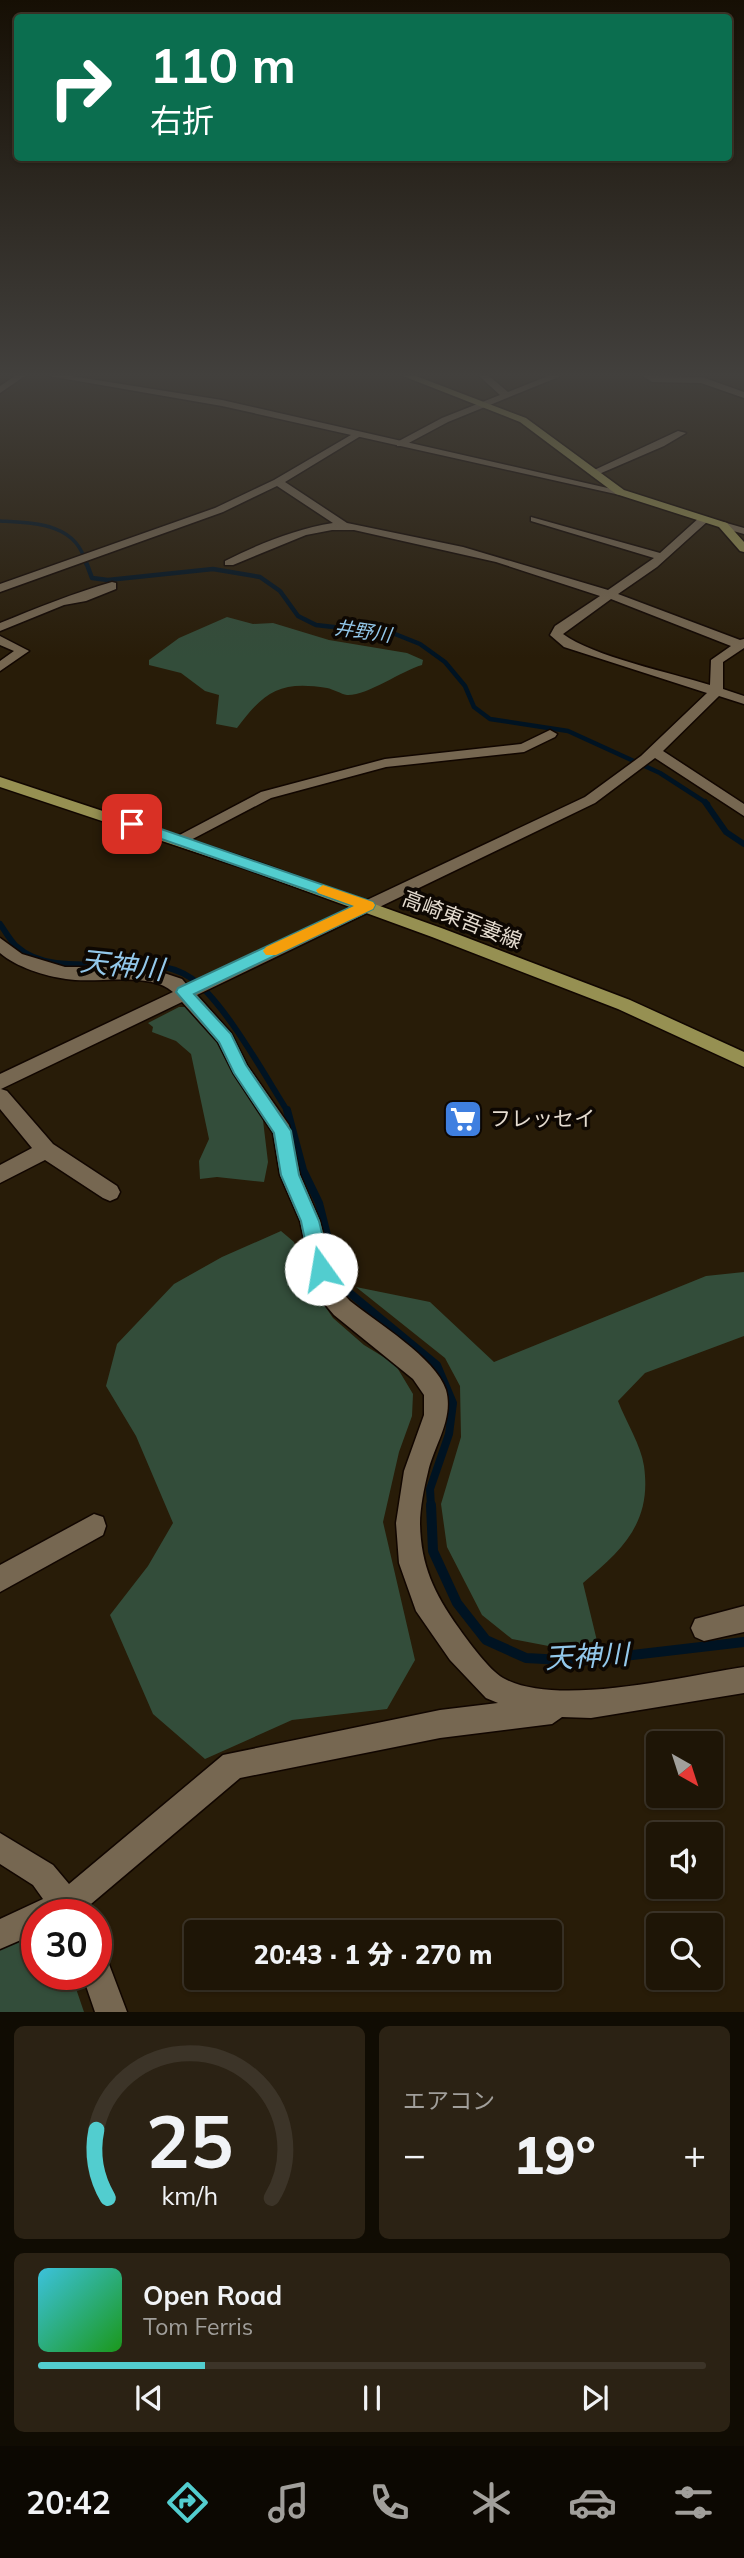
<!DOCTYPE html>
<html lang="ja">
<meta charset="utf-8">
<style>
:root{--surface:#1e1506;--page:#2b2214;--text:#f1f3f6;--muted:#a19f9b;--line:#3c3428;--accent:#52cdcf}
body{margin:0;font-family:Mulish,"Noto Sans JP",sans-serif;background:var(--page);color:var(--text);height:100vh;display:flex;flex-direction:column;font-size:26px;white-space:nowrap}
*{box-sizing:border-box;margin:0}
p{font-size:23px;color:var(--muted)}
.icon{flex:none;width:38px;height:38px;fill:none;stroke:currentColor;stroke-width:2;stroke-linecap:round;stroke-linejoin:round}
.map{position:relative;height:2012px;overflow:hidden}
.details{display:flex;flex-direction:column;gap:14px;padding:14px;background:#100c03;flex:1}
.details>*{flex:none}
.banner{position:absolute;left:14px;top:14px;width:718px;height:147px;border-radius:7px;box-shadow:0 2px 5px #0004,0 0 0 2px var(--line);background:#0b6e4f;color:#fff;overflow:hidden}
.needle{width:46px;rotate:141deg}
.fabs{position:absolute;left:646px;top:1731px;display:grid;gap:14px}
.fabs a{display:grid;place-items:center;width:77px;height:77px;border-radius:7px;background:var(--surface);box-shadow:0 2px 5px #0004,0 0 0 2px var(--line);font-size:35px}
.speed{position:absolute;left:21px;top:1899px;display:flex;gap:14px;font-size:35px;font-weight:700;text-align:center}
.speed>*{display:grid;place-content:center;width:91px;height:91px;border-radius:50%;background:var(--surface);box-shadow:0 2px 5px #0004,0 0 0 2px var(--line);line-height:1}
.speed .limit{border:10px solid #d22;background:#fff;color:#111}
.pin{position:absolute;display:grid;place-items:center;width:60px;height:60px;color:#fff;margin:-30px;border-radius:14px;box-shadow:0 4px 10px #0006}
.me{position:absolute;width:77px;margin:-38px;rotate:347deg;stroke-linejoin:round;filter:drop-shadow(0 0 5px #0008)}
.turn{display:flex;align-items:center;gap:24px;height:147px;padding:0 21px;font-size:32px}
.turn .icon{width:91px;height:91px;stroke-width:2.5}
.turn b{display:block;font-size:49px;line-height:60px}
.big{font-size:52px;font-weight:800;line-height:1.1}
.details .card{flex:1;display:flex;flex-direction:column;justify-content:center;gap:10px;min-width:0;padding:0 24px;border-radius:10px;background:var(--page)}
.details .dial{align-items:center;gap:0}
.dial svg{height:182px;overflow:visible;fill:none;stroke:var(--line);stroke-width:7;stroke-linecap:round;text-anchor:middle}
.dial text{fill:var(--text);stroke:none}
.song{display:flex;align-items:center;gap:21px}
.cover{width:84px;height:84px;border-radius:10px;background:linear-gradient(135deg,hsl(190 70% 55%),hsl(120 70% 35%))}
.played{height:7px;border-radius:4px;background:linear-gradient(90deg,var(--accent) 25%,var(--line) 25%)}
.keys{display:flex;justify-content:space-around;direction:ltr}
.heat{display:flex;justify-content:space-between;align-items:center;font-size:38px;direction:ltr}
.details .tiles{flex:1;display:grid;gap:14px;grid-template-columns:1fr 1fr}
.card:last-child{grid-column:span 2}
.trip{position:absolute;left:184px;top:1920px;width:378px;height:70px;border-radius:7px;background:var(--surface);box-shadow:0 2px 5px #0004,0 0 0 2px var(--line);font-weight:800;line-height:70px;text-align:center}
.dock{display:flex;height:112px;justify-content:space-around;align-items:center;background:#0c0802;color:var(--muted)}
.dock .icon{width:49px;height:49px}
.dock .on{color:var(--accent)}
.dock b{font-size:32px;color:var(--text)}
.map>svg:first-child{display:block}
.forest{fill:#334d3a}
.lines{fill:none;stroke-linecap:round;stroke-linejoin:round}
.stream-far4{stroke:#001322;stroke-width:3.5}
.stream-far3{stroke:#001322;stroke-width:4.5}
.stream-far2{stroke:#001322;stroke-width:6}
.stream-far1{stroke:#001322;stroke-width:8}
.stream{stroke:#001322;stroke-width:10}
.street-casing{stroke:#110600;stroke-width:3}
.secondary-casing{stroke:#110600;stroke-width:3}
.primary-casing{stroke:#110600;stroke-width:3}
.street{fill:#766751;fill-rule:evenodd}
.secondary{fill:#766751;fill-rule:evenodd}
.primary{fill:#969052;fill-rule:evenodd}
.route{fill:#52cdcf;stroke:#358587;stroke-width:2}
.slow{fill:#f59e0b}
.labels{text-anchor:middle;stroke-width:7;stroke-linejoin:round;paint-order:stroke}
.far-water-label{font-size:19px;font-style:italic;fill:#93c8eb;stroke:#0d0702}
.street-label{font-size:21px;fill:#e5dcd0;stroke:#0d0702}
.poi-label{font-size:21px;fill:#e5dcd0;stroke:#0d0702;text-anchor:start}
.near-water-label{font-size:28px;font-style:italic;fill:#93c8eb;stroke:#0d0702}
</style>
<div class="map">
<svg width="744" height="2012" viewBox="0 0 744 2012">
<rect width="100%" height="100%" fill="#281c08"/>
<g class="forest">
<path d="M227,617L253,624L273,623L329,640L407,653L423,660L422,665C401,671 367,696 347,695C341,694 333,689 327,688C280,680 264,692 237,728L216,724L219,695L205,691L181,673L149,665V660L179,638Z"/>
<polygon points="179,1007 186,1007 219,1042 233,1064 242,1088 262,1112 268,1162 264,1182 217,1177 200,1179 199,1161 209,1139 191,1054 176,1041 152,1032 153,1027 148,1023"/>
<polygon points="281,1231 294,1242 306,1278 333,1318 364,1345 395,1364 413,1394 412,1416 399,1452 383,1522 415,1660 387,1709 292,1720 205,1759 153,1714 110,1615 148,1566 173,1523 136,1436 106,1386 117,1344 174,1284 222,1257"/>
<path d="M744,1272V1336L645,1373L618,1401C626,1422 641,1445 644,1466C652,1523 622,1550 583,1583L597,1641L559,1648L512,1639L482,1615L447,1547L441,1504L461,1437L460,1386L445,1358L356,1287L430,1302L494,1362L706,1276Z"/>
<polygon points="37,1934 37,1974 71,1974 84,2012 0,2012 0,1948"/>
</g>
<g class="lines">
<path class="stream-far4" d="M0,521C35,523 77,523 86,564"/>
<polyline class="stream-far3" points="86,562 92,578 108,580 213,569 260,577 280,591 298,616 316,625 395,634 420,644 445,662 465,686 474,707 490,719 568,731 660,773 708,804"/>
<g class="stream-far2">
<polyline points="705,802 726,832 744,844"/>
<path d="M0,924C5,931 10,940 16,946C58,985 143,945 191,978C224,1001 265,1076 288,1112"/>
</g>
<polyline class="stream-far1" points="287,1110 303,1170 319,1203 333,1259 345,1289 437,1365 453,1403 449,1434 430,1489 431,1507"/>
<polyline class="stream" points="431,1505 433,1551 457,1603 486,1640 526,1658 581,1661 744,1642"/>
<g class="street-casing">
<g id="street">
<polygon points="15,376 25,376 0,393 0,386"/>
<polygon points="479,376 489,376 508,392 548,376 561,376 448,422 403,446 397,446 397,442 442,418 500,395"/>
<polygon points="643,376 702,377 744,392 744,398 701,383 652,382"/>
<polygon points="678,431 686,433 664,446 599,474 590,472"/>
<path d="M356,432L364,434L285,482L347,523L463,547L608,590L654,558L531,521V517L660,553L700,517H708V521L657,567L618,594L740,640L744,639V648L723,662V689L744,696V704L719,696L663,751L744,804V816L655,758L595,803L197,995L231,1033L247,1065L289,1125L300,1175L320,1221L332,1269L339,1289L350,1301C376,1322 436,1358 446,1390C454,1419 434,1445 428,1472C424,1488 420,1508 420,1524C421,1566 434,1593 458,1627C468,1641 489,1670 503,1678C556,1708 684,1676 744,1667V1693L591,1718L562,1717L552,1724L440,1738L240,1778L85,1909V1914H37V1933L0,1949V1919L43,1899L33,1885L0,1864V1833L53,1865L69,1884L223,1755L440,1710L498,1703L486,1698L450,1660L416,1611L399,1563L396,1523L404,1471L424,1415V1395L413,1379L334,1315L323,1302L310,1269L300,1221L280,1175L273,1133L234,1074L218,1042L182,1002L1,1089L7,1091L53,1144L117,1186L120,1192L117,1198L110,1201L103,1198L45,1160L0,1183V1165L32,1148L0,1109V1074L173,992C150,971 96,984 66,979C45,976 16,967 0,953V938L22,954L65,967H146L182,979L187,985L585,797L641,756L707,693L564,647L550,635L555,626L600,596L496,562L354,530H332L306,535L233,565H225V561C259,544 295,529 333,523L277,486L223,512L0,592V584L215,508L274,480ZM611,599L731,646L711,660L710,685C672,673 592,656 563,634Z"/>
<polygon points="723,522 744,528 744,534 719,527 718,525"/>
<path d="M112,582L116,583V589L86,601L64,605L0,631V623C37,608 74,593 112,582Z"/>
<polygon points="0,636 29,651 0,671 0,661 14,651 0,645"/>
<polygon points="550,730 557,734 555,737 524,752 386,767 271,798 185,843 180,844 172,839 261,792 385,759 521,744"/>
<polygon points="94,1514 103,1517 106,1526 103,1535 0,1592 0,1565"/>
<polygon points="744,1606 744,1632 704,1641 695,1637 691,1628 695,1619"/>
<polygon points="96,1955 107,1959 127,2012 95,2012 82,1974 96,1974"/>
</g>
</g>
<g class="secondary-casing">
<polygon id="secondary" points="49,376 71,376 222,400 625,492 620,495 222,406"/>
</g>
<g class="primary-casing">
<g id="primary">
<polygon points="403,376 416,376 526,418 624,490 727,523 744,542 744,552 740,551 719,527 616,494 520,422"/>
<polygon points="0,777 257,862 444,929 630,1000 744,1052 744,1067 618,1009 432,937 246,869 0,787"/>
</g>
</g>
<use href="#street" class="street"/>
<use href="#secondary" class="secondary"/>
<use href="#primary" class="primary"/>
</g>
<linearGradient id="sky" x2="0" y2="1"><stop stop-color="#160f04"/><stop offset="0.57" stop-color="#42403d"/><stop offset="1" stop-color="#42403d" stop-opacity="0"/></linearGradient>
<rect width="744" height="658" fill="url(#sky)"/>
<polygon class="route" points="132,819 373,902 375,905 373,909 194,994 231,1034 246,1065 291,1131 299,1175 319,1221 331,1269 328,1275 321,1277 314,1275 311,1269 301,1221 281,1175 274,1133 234,1073 219,1042 176,992 178,988 353,906 127,827 125,824"/>
<polygon class="slow" points="323,885 373,902 375,905 373,909 276,955 266,955 263,951 266,947 354,906 318,893 316,890"/>
<defs>
<g id="supermarket-square" transform="scale(2.0125)"><rect x="-9" y="-9" width="18" height="18" rx="4" fill="#3f7fe0" stroke="#0d0702"/><path d="M-6-5.5h2.5l.6 2H6L4.5 2H-2.5L-4.4-4H-6ZM-1.5 3.2a1.3 1.3 0 1 0 .1 0ZM3 3.2a1.3 1.3 0 1 0 .1 0Z" fill="#fff"/></g>
</defs>
<g fill-rule="evenodd">
<use href="#supermarket-square" x="463" y="1119"/>
</g>
<g class="labels">
<g class="far-water-label">
<text transform="translate(363 631) rotate(8)" y="7">井野川</text>
</g>
<g class="street-label">
<text transform="translate(462 920) rotate(21)" y="7">高崎東吾妻線</text>
</g>
<g class="poi-label">
<text x="490" y="1126">フレッセイ</text>
</g>
<g class="near-water-label">
<text transform="translate(122 965) rotate(6)" y="10">天神川</text>
<text transform="translate(587 1656) rotate(-3)" y="10">天神川</text>
</g>
</g>
</svg>
<div class="fabs">
<a><svg class="needle" viewBox="-14 -14 28 28"><path d="M0-13l5 13h-10z" fill="#e53935"/><path d="M0 13l5-13h-10z" fill="#a19f9b"/></svg></a>
<a><svg class="icon" aria-label="sound" viewBox="0 0 24 24"><path d="M4 9h4l5-4v14l-5-4H4zM17 9q2 3 0 6"/></svg></a>
<a><svg class="icon" aria-label="search" viewBox="0 0 24 24"><circle cx="10" cy="10" r="6"/><path d="M15 15l6 6"/></svg></a>
</div>
<div class="speed"><div class="limit">30</div></div>
<div class="pin" style="left:132px;top:824px;background:#d93025"><svg class="icon" aria-label="arrive" viewBox="0 0 24 24"><path d="M6 21V4h12l-3 4 3 4H6"/></svg></div>
<svg class="me" style="left:321px;top:1269px" viewBox="-20 -20 40 40"><circle r="19" fill="#fff"/><path d="M0-13L10 11 0 6-10 11z" fill="#52cdcf"/></svg>
<div class="trip">20:43 · 1 分 · 270 m</div>
<div class="banner">
<div class="turn"><svg class="icon" aria-label="right" viewBox="0 0 24 24"><path d="M7 20v-9h11M14 6l5 5-5 5"/></svg><div><b>110 m</b>右折</div></div>
</div>
</div>
<section class="details">
<div class="tiles">
<div class="card dial"><svg viewBox="0 0 100 80">
<path d="M14 69A42 42 0 1 1 86 69"/>
<path d="M14 69A42 42 0 0 1 9 39" stroke="#52cdcf"/>
<text x="50" y="56" font-size="32" font-weight="700">25</text>
<text x="50" y="72" font-size="11">km/h</text>
</svg></div>
<div class="card"><p>エアコン</p>
<div class="heat"><a>−</a><b class="big">19°</b><a>+</a></div>
</div>
<div class="card">
<div class="song"><i class="cover"></i><div><b>Open Road</b><p>Tom Ferris</p></div></div>
<div class="played"></div>
<div class="keys"><svg class="icon" aria-label="previous" viewBox="0 0 24 24"><path d="M18 5L8 12l10 7zM5 5v14"/></svg><svg class="icon" aria-label="pause" viewBox="0 0 24 24"><path d="M8 5v14M16 5v14"/></svg><svg class="icon" aria-label="next" viewBox="0 0 24 24"><path d="M6 5l10 7-10 7zM19 5v14"/></svg></div>
</div>
</div>
</section>
<nav class="dock">
<b>20:42</b>
<svg class="icon on" aria-label="directions" viewBox="0 0 24 24"><path d="M12 3l9 9-9 9-9-9zM9 14v-3h6M13 9l2 2-2 2"/></svg>
<svg class="icon" aria-label="music" viewBox="0 0 24 24"><path d="M9 18V5l10-2v13"/><circle cx="6" cy="18" r="3"/><circle cx="16" cy="16" r="3"/></svg>
<svg class="icon" aria-label="phone" viewBox="0 0 24 24"><path d="M5 4h4l2 5-3 2q2 4 5 5l2-3 5 2v4C11 20 4 13 5 4z"/></svg>
<svg class="icon" aria-label="climate" viewBox="0 0 24 24"><path d="M12 3v18M4 7l16 10M4 17L20 7"/></svg>
<svg class="icon" aria-label="car" viewBox="0 0 24 24"><path d="M5 17H2v-5l4-1 3-4h7l3 4 3 1v5h-3M9 17h6M6 11h13"/><circle cx="7" cy="17" r="2"/><circle cx="17" cy="17" r="2"/></svg>
<svg class="icon" aria-label="filters" viewBox="0 0 24 24"><path d="M4 7h16M4 17h16"/><circle cx="9" cy="7" r="2"/><circle cx="15" cy="17" r="2"/></svg>
</nav>
